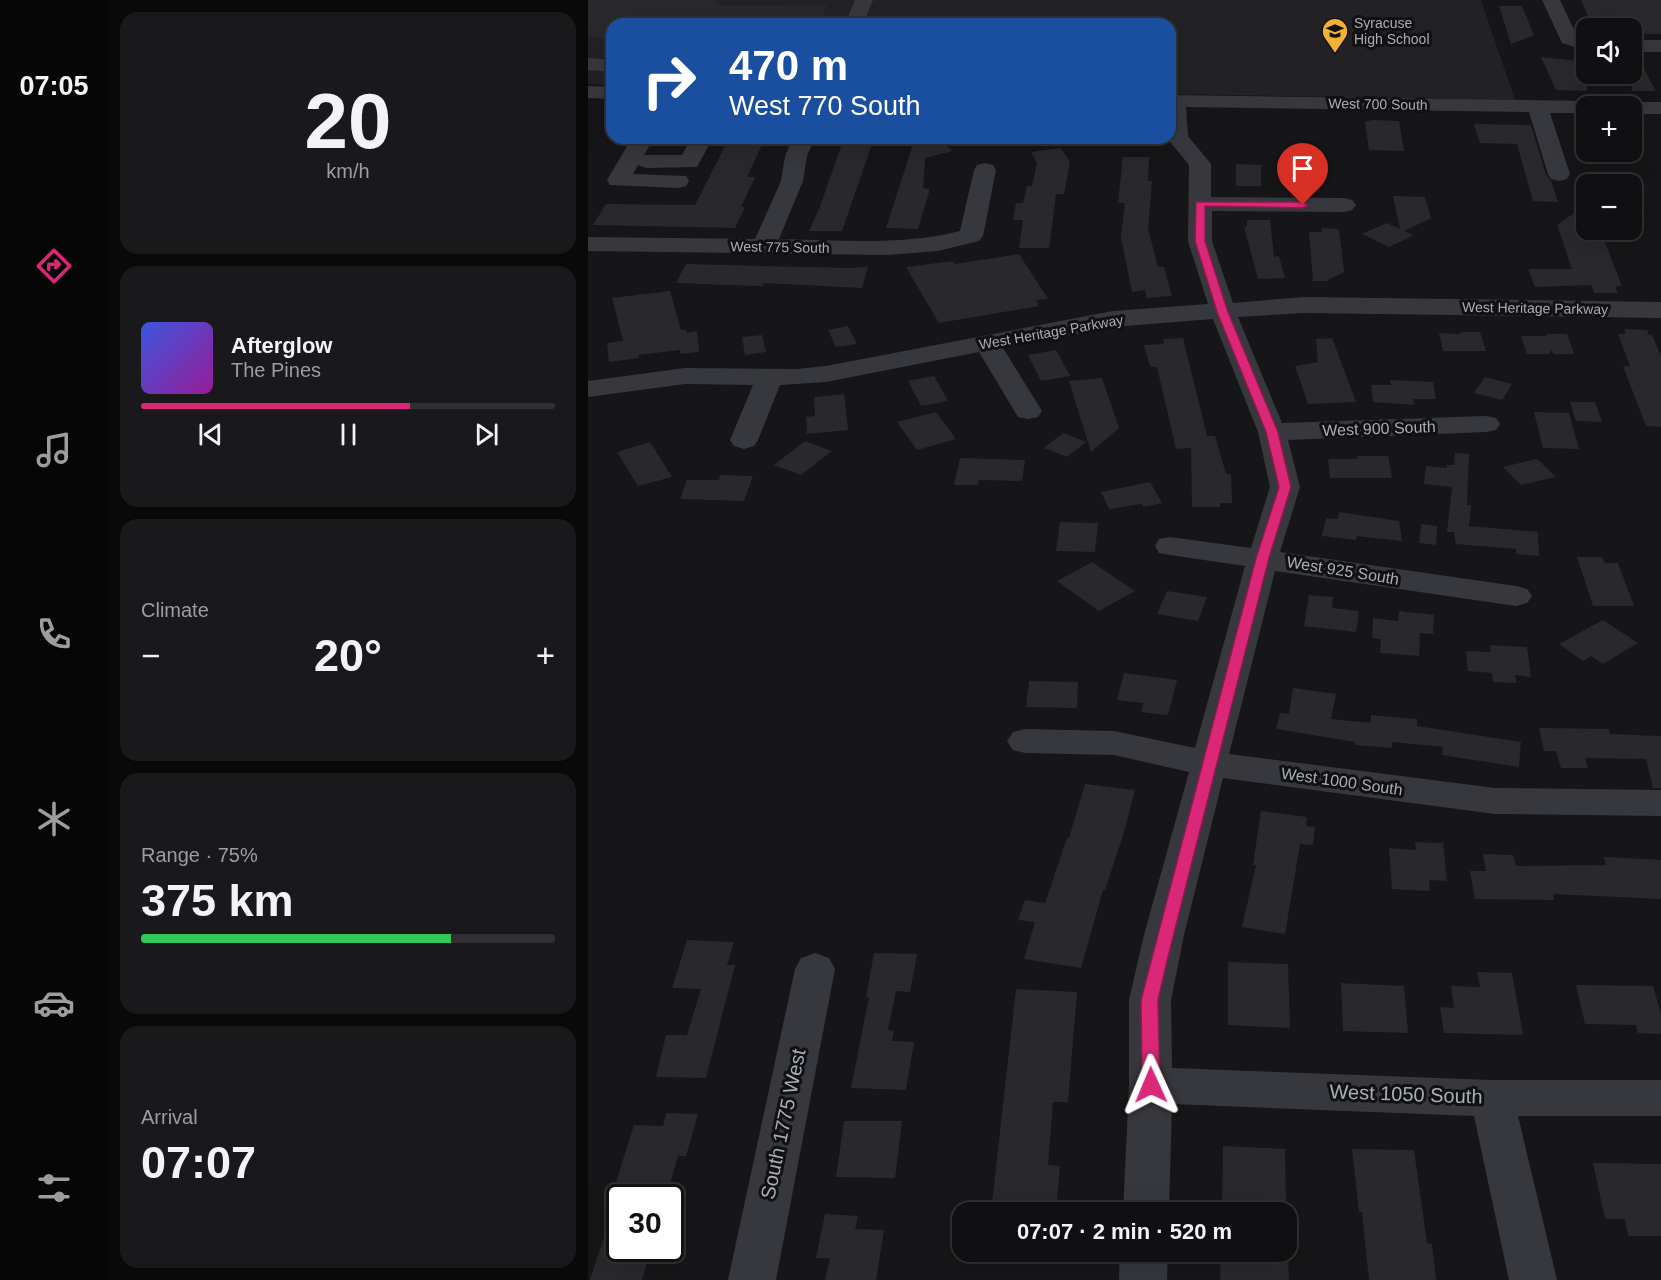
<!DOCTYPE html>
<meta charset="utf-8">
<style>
:root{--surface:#101012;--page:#19191b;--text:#f1f3f6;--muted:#9c9d9f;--line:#303032;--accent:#db2777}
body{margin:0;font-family:Arial,sans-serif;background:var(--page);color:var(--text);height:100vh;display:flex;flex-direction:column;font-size:22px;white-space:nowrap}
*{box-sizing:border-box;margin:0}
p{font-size:20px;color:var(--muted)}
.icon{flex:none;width:33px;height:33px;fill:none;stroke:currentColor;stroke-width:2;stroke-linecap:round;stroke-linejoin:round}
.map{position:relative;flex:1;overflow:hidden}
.details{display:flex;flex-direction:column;gap:12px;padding:12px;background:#09090a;width:480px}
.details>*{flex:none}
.banner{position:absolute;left:18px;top:18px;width:570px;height:126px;border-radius:18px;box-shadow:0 6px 24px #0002,0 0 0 2px var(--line);background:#1a4fa0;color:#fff;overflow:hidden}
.fabs{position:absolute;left:988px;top:18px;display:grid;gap:12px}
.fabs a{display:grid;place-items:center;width:66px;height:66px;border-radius:12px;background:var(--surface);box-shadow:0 6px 24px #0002,0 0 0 2px var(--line);font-size:30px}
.speed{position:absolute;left:18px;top:1184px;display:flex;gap:12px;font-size:30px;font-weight:700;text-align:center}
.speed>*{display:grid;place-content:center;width:78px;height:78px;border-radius:50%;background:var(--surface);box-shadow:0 6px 24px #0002,0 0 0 2px var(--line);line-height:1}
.speed .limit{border:3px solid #111;border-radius:9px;background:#fff;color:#111}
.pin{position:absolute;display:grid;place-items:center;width:51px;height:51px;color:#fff;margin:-62px -26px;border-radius:50% 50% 50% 0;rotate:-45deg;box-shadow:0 0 6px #0007}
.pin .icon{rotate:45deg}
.me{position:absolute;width:66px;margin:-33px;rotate:359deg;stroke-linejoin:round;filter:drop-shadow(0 0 4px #0008)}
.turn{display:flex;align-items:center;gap:21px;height:126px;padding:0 24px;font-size:27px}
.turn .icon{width:78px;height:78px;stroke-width:2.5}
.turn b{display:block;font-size:42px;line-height:51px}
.big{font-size:45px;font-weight:700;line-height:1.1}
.details .tile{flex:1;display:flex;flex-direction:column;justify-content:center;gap:9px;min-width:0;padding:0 21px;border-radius:18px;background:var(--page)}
.details .dial{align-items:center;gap:0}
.dial b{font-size:78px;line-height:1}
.song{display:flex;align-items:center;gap:18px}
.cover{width:72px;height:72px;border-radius:9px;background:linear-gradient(135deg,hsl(230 70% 55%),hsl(300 70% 35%))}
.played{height:6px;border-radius:3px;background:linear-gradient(90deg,var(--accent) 65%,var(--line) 65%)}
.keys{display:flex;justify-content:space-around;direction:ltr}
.heat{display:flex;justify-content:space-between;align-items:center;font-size:33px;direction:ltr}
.charge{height:9px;border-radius:4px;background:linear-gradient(90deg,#34c759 75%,var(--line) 0)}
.trip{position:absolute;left:364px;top:1202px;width:345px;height:60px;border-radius:18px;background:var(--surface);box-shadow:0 6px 24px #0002,0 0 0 2px var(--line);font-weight:700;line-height:60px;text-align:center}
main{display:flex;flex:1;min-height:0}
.dock{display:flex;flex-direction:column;width:108px;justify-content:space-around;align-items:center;background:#060607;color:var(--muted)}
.dock .icon{width:42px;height:42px}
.dock .on{color:var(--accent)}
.dock b{font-size:27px;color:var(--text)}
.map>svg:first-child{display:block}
.built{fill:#222225}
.building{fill:#29292c}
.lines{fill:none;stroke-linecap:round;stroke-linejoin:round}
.minor{fill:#37383d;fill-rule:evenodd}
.route{fill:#db2777;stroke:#8e194d;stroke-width:1.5}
.labels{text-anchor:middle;stroke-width:6;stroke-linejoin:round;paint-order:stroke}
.far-poi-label{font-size:14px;fill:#a8adb8;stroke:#111113;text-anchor:start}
.far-street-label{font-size:14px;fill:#a8adb8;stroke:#111113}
.street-label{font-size:16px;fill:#a8adb8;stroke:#111113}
.near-street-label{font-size:20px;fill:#a8adb8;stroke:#111113}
</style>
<main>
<nav class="dock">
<b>07:05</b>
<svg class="icon on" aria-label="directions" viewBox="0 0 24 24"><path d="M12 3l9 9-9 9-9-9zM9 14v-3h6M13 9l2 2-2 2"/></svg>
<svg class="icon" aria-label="music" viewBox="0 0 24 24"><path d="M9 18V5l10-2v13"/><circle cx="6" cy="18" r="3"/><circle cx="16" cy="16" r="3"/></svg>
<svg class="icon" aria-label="phone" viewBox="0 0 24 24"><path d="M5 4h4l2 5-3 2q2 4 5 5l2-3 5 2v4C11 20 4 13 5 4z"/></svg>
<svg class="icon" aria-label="climate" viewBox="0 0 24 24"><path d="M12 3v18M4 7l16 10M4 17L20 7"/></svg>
<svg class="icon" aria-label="car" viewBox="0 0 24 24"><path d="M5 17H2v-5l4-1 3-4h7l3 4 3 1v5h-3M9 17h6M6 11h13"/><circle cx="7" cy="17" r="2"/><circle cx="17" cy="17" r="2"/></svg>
<svg class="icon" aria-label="filters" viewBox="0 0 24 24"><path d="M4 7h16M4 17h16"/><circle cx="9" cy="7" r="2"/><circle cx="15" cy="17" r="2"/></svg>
</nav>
<section class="details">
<div class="tile dial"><b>20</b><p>km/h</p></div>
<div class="tile">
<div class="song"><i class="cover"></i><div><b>Afterglow</b><p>The Pines</p></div></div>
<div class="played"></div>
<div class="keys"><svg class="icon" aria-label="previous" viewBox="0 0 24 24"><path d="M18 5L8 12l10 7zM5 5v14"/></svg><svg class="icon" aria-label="pause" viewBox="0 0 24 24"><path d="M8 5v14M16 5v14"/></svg><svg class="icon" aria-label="next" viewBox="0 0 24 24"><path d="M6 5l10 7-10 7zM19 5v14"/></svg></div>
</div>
<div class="tile"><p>Climate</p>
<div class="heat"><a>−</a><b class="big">20°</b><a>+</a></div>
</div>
<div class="tile"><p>Range · 75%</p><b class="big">375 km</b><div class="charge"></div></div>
<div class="tile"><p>Arrival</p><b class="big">07:07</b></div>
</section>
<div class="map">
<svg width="1073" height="1280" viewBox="0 0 1073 1280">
<rect width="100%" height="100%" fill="#161618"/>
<polygon class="built" points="0,0 893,0 927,100 582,94 582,24 24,24 24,85 0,84"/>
<g class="building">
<polygon points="0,0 127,0 134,5 239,6 231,24 24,24 24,39 0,37"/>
<polygon points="993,0 1073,0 1073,34 1044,34 1044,28 1005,28"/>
<polygon points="911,6 934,6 946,35 923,44"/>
<polygon points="1044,54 1048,54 1068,91 1044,91"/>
<polygon points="953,57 999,62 999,91 968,90"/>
<polygon points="785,120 811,121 816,151 781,150 777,122"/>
<polygon points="886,124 943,125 958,175 963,181 970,202 945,201 929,144 892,143"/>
<polygon points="141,138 177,138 159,177 167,177 153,207 157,207 147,228 5,225 18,204 107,205"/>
<polygon points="256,138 286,138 254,231 221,231 231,209"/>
<polygon points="327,138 338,138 338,141 349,138 365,151 337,158 335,188 342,189 330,229 298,228"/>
<polygon points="473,148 482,162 476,194 468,194 461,248 431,248 435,220 425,220 428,203 435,203 439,186 444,186 449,163 443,152"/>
<polygon points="535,157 561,157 560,181 564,181 560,229 570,267 576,267 584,296 559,298 557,290 544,292 533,237 537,203 530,203"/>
<polygon points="648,164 673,165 673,186 648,186"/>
<polygon points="805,196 837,197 843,218 816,231 826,235 801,247 774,234 799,223 812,229"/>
<polygon points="999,204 999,230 1012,230 1034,286 1027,286 1030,293 1006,293 1003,285 947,287 940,269 984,269 969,225"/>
<polygon points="659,220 682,220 686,257 691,256 697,278 670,279 656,227 659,227"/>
<polygon points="734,228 751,229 756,272 738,281 725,281 721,232 734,232"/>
<polygon points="431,254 460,299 448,300 451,306 351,323 318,267 365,261 367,264"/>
<polygon points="98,264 260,268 280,267 274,288 176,283 175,286 169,286 88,283"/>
<polygon points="82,291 93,330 98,330 98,333 109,331 111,352 92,354 92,350 50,355 51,358 21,362 19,343 35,341 24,298"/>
<polygon points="260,326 269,344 248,347 240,330"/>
<polygon points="1036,329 1059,330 1061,335 1064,335 1073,356 1073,427 1058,426 1035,366 1042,366 1030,334 1038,334"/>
<polygon points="872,332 892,332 898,351 855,351 851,333 873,334"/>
<polygon points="958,334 979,334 986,354 965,354 964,349 961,354 939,354 933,336 959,336"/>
<polygon points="174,335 178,352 157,355 154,337"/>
<polygon points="595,338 619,436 627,436 638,474 643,474 644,503 632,503 632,507 604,507 603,448 588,449 569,367 563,367 561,363 556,345 576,344 575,339"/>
<polygon points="744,338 768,402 720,404 707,366 730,362 728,339"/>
<polygon points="468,350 482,376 453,381 440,355"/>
<polygon points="346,376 360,401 333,406 320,381"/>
<polygon points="897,377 924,384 914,400 886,393"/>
<polygon points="514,378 531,428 503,452 481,381"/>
<polygon points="802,380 845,382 848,399 825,399 826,405 785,402 783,385 803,385"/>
<polygon points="256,394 260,430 219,434 218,417 227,416 226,397"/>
<polygon points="982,402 1007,402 1014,422 988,421"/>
<polygon points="348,412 368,439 329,450 309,422"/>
<polygon points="946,412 981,413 991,449 955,448"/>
<polygon points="475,433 498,442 479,457 456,448"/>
<polygon points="217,441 244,451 213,475 186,465"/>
<polygon points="62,442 84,477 50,486 29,452"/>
<polygon points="867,453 881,454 879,505 883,505 881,526 950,532 951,556 928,554 928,549 868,544 866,532 859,532 864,487 836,484 838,466 859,468 859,465 866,465"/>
<polygon points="769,456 800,456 804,478 742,478 740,459 769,459"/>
<polygon points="372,458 437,460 434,481 391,480 390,485 366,485"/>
<polygon points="949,459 968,477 933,485 915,467"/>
<polygon points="132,475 165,476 156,501 92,499 99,480 131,480"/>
<polygon points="562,482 574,503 555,507 554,504 521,509 513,492"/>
<polygon points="751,512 811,521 814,541 769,536 768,540 734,536 738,518 750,519"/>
<polygon points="472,522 510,523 507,552 468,551"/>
<polygon points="833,524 849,526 848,545 831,543"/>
<polygon points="989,557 1014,557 1017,563 1030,563 1046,606 1005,606"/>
<polygon points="504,562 547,591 511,611 469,581"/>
<polygon points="579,591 619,597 610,621 569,614"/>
<polygon points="721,595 745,597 744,608 771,611 768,632 716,626"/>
<polygon points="811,611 846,615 845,634 832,633 831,656 792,653 793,639 784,638 785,618 810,621"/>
<polygon points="1015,620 1050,643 1015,664 1003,656 995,661 971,644"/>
<polygon points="902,645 939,647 943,677 927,675 928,683 905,682 904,673 880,671 878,651 903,652"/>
<polygon points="536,673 589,680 580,715 553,712 556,703 529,700"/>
<polygon points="441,681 490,682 489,708 438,707"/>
<polygon points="705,688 748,694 743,719 783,723 783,715 829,719 829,726 933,742 931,767 854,755 855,747 804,742 804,748 767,745 767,742 688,729 692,713 701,714"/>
<polygon points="951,728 1021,729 1022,734 1073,736 1073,788 1065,788 1058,759 997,758 1000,768 973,768 968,751 956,751"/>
<polygon points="497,784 547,790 536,832 517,890 515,890 493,968 436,959 447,922 430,920 437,900 457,903 479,838 481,838"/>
<polygon points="673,811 719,817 718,826 727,827 725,845 712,844 697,934 654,927 668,865 665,865"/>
<polygon points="827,842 855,843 859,881 841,880 842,891 804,889 801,848 828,850"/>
<polygon points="895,854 925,855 928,866 1018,865 1016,857 1073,860 1073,899 965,894 966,900 887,899 882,871 898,871"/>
<polygon points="99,940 146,942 139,965 147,965 118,1078 68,1077 78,1035 99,1035 113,989 84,988"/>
<polygon points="286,953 329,954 322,992 308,991 300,1030 306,1031 304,1041 326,1042 318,1090 263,1088 281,997 278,997"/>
<polygon points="640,962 700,964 702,1028 640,1025"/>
<polygon points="889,972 924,973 935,1035 856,1033 852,1007 866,1008 863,986 892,987"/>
<polygon points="753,983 816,986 820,1033 755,1031"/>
<polygon points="988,985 1065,986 1073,1014 1073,1034 1050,1033 1048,1025 997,1024"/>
<polygon points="428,989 489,992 480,1102 465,1102 460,1165 472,1166 468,1212 403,1212"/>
<polygon points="78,1113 110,1114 98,1156 90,1156 82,1184 28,1182 46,1125 75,1126"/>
<polygon points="256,1121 314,1121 307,1178 248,1177"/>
<polygon points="635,1146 697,1149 698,1212 634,1209"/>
<polygon points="764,1149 826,1150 839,1243 844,1244 848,1280 781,1280 774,1212 771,1212"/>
<polygon points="1005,1163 1073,1164 1073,1236 1040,1236 1037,1219 1017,1219"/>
<polygon points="28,1200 32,1201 32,1248 63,1248 54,1280 2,1280"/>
<polygon points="237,1214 270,1216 267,1229 296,1230 288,1280 237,1280 242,1258 228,1258"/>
<polygon points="633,1251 700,1251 701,1280 632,1280"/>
</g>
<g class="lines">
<g class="minor">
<polygon points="267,0 285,0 275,24 257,24"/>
<polygon points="954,0 972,0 989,36 999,39 999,51 974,43"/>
<rect x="1044" y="40" width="29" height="12"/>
<polygon points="0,58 24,60 24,72 0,70"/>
<polygon points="0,86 24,87 24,99 0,98"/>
<polygon points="582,95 999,101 1006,103 1009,106 999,106 999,113 962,113 982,174 979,179 971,181 963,179 960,174 941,112 598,107 600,136 623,164 623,197 756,198 764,200 768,205 764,210 756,212 624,211 624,241 645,303 716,297 1073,302 1073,318 716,313 650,317 694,423 898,416 908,418 912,424 908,430 898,432 700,440 712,487 692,552 928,586 939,589 944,596 939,603 928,606 687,571 641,754 907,788 1073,790 1073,816 907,814 635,778 596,935 583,1000 584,1068 904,1080 1073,1080 1073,1116 930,1116 969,1280 921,1280 886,1116 584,1104 581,1212 535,1212 541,1085 541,1000 556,935 601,772 526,755 437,753 425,750 419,741 425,732 437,729 526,731 607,748 657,566 582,555 571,553 567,546 571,539 582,537 663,548 682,487 670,432 625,319 525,327 415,348 454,411 450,417 440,419 430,417 391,352 238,382 192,385 170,440 166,446 156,449 146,446 142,440 165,385 97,384 0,397 0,381 97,368 209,369 238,366 525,311 620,304 600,241 601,165 579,138 582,138"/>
<polygon points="1044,102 1073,102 1073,114 1044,114 1044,106 1035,106"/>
<polygon points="44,138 66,138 56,155 94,155 103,138 125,138 109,167 58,168 50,165 45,174 98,176 101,181 98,186 90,188 22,185 19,180"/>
<path d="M205,138H227L219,156L215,181L191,239C251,240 313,246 372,231L386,170L389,165L397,163L405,165L408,170L395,236L391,241L350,251L300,255L0,251V237L167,239L193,181L197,156Z"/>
<polygon points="227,953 241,958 247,969 188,1280 140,1280 207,969 213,958"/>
<polygon points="532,1251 580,1251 579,1280 531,1280"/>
</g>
</g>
<polygon class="route" points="608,202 715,202 720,205 715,208 617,206 617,241 640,312 690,432 703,487 681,558 580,957 570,1000 572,1085 570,1090 563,1092 557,1090 554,1085 553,1000 668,558 691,487 678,432 629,312 607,241"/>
<defs>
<g id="school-pin" transform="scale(1.35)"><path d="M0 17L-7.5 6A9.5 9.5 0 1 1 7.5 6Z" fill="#f2b134" stroke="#111113"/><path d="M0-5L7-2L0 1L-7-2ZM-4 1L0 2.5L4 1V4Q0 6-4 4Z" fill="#111"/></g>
</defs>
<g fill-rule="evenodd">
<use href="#school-pin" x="747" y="31"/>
</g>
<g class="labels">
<g class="far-poi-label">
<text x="766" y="28">Syracuse<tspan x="766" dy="16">High School</tspan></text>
</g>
<g class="far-street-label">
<text transform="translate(790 104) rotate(1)" y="5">West 700 South</text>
<text transform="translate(192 247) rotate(1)" y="5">West 775 South</text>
<text transform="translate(947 308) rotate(1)" y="5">West Heritage Parkway</text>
<text transform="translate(463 332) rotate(-10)" y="5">West Heritage Parkway</text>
</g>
<g class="street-label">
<text transform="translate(791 428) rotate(-2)" y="6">West 900 South</text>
<text transform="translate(755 570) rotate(9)" y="6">West 925 South</text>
<text transform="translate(754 781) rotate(8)" y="6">West 1000 South</text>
</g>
<g class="near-street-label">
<text transform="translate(818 1094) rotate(2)" y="7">West 1050 South</text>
<text transform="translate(195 1124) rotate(-78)" y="7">South 1775 West</text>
</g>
</g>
</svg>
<div class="fabs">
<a><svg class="icon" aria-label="sound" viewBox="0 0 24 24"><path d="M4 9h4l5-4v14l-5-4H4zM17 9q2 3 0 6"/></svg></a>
<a>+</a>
<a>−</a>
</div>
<div class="speed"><div class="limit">30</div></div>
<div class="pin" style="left:715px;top:205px;background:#d93025"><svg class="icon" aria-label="arrive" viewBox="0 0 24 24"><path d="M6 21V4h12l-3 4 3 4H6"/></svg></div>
<svg class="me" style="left:563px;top:1085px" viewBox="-20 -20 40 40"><path d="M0-17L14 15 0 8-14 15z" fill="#db2777" stroke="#fff" stroke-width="4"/></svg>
<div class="trip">07:07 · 2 min · 520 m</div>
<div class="banner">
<div class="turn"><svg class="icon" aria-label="right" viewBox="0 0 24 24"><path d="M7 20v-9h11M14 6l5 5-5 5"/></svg><div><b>470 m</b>West 770 South</div></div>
</div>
</div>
</main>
